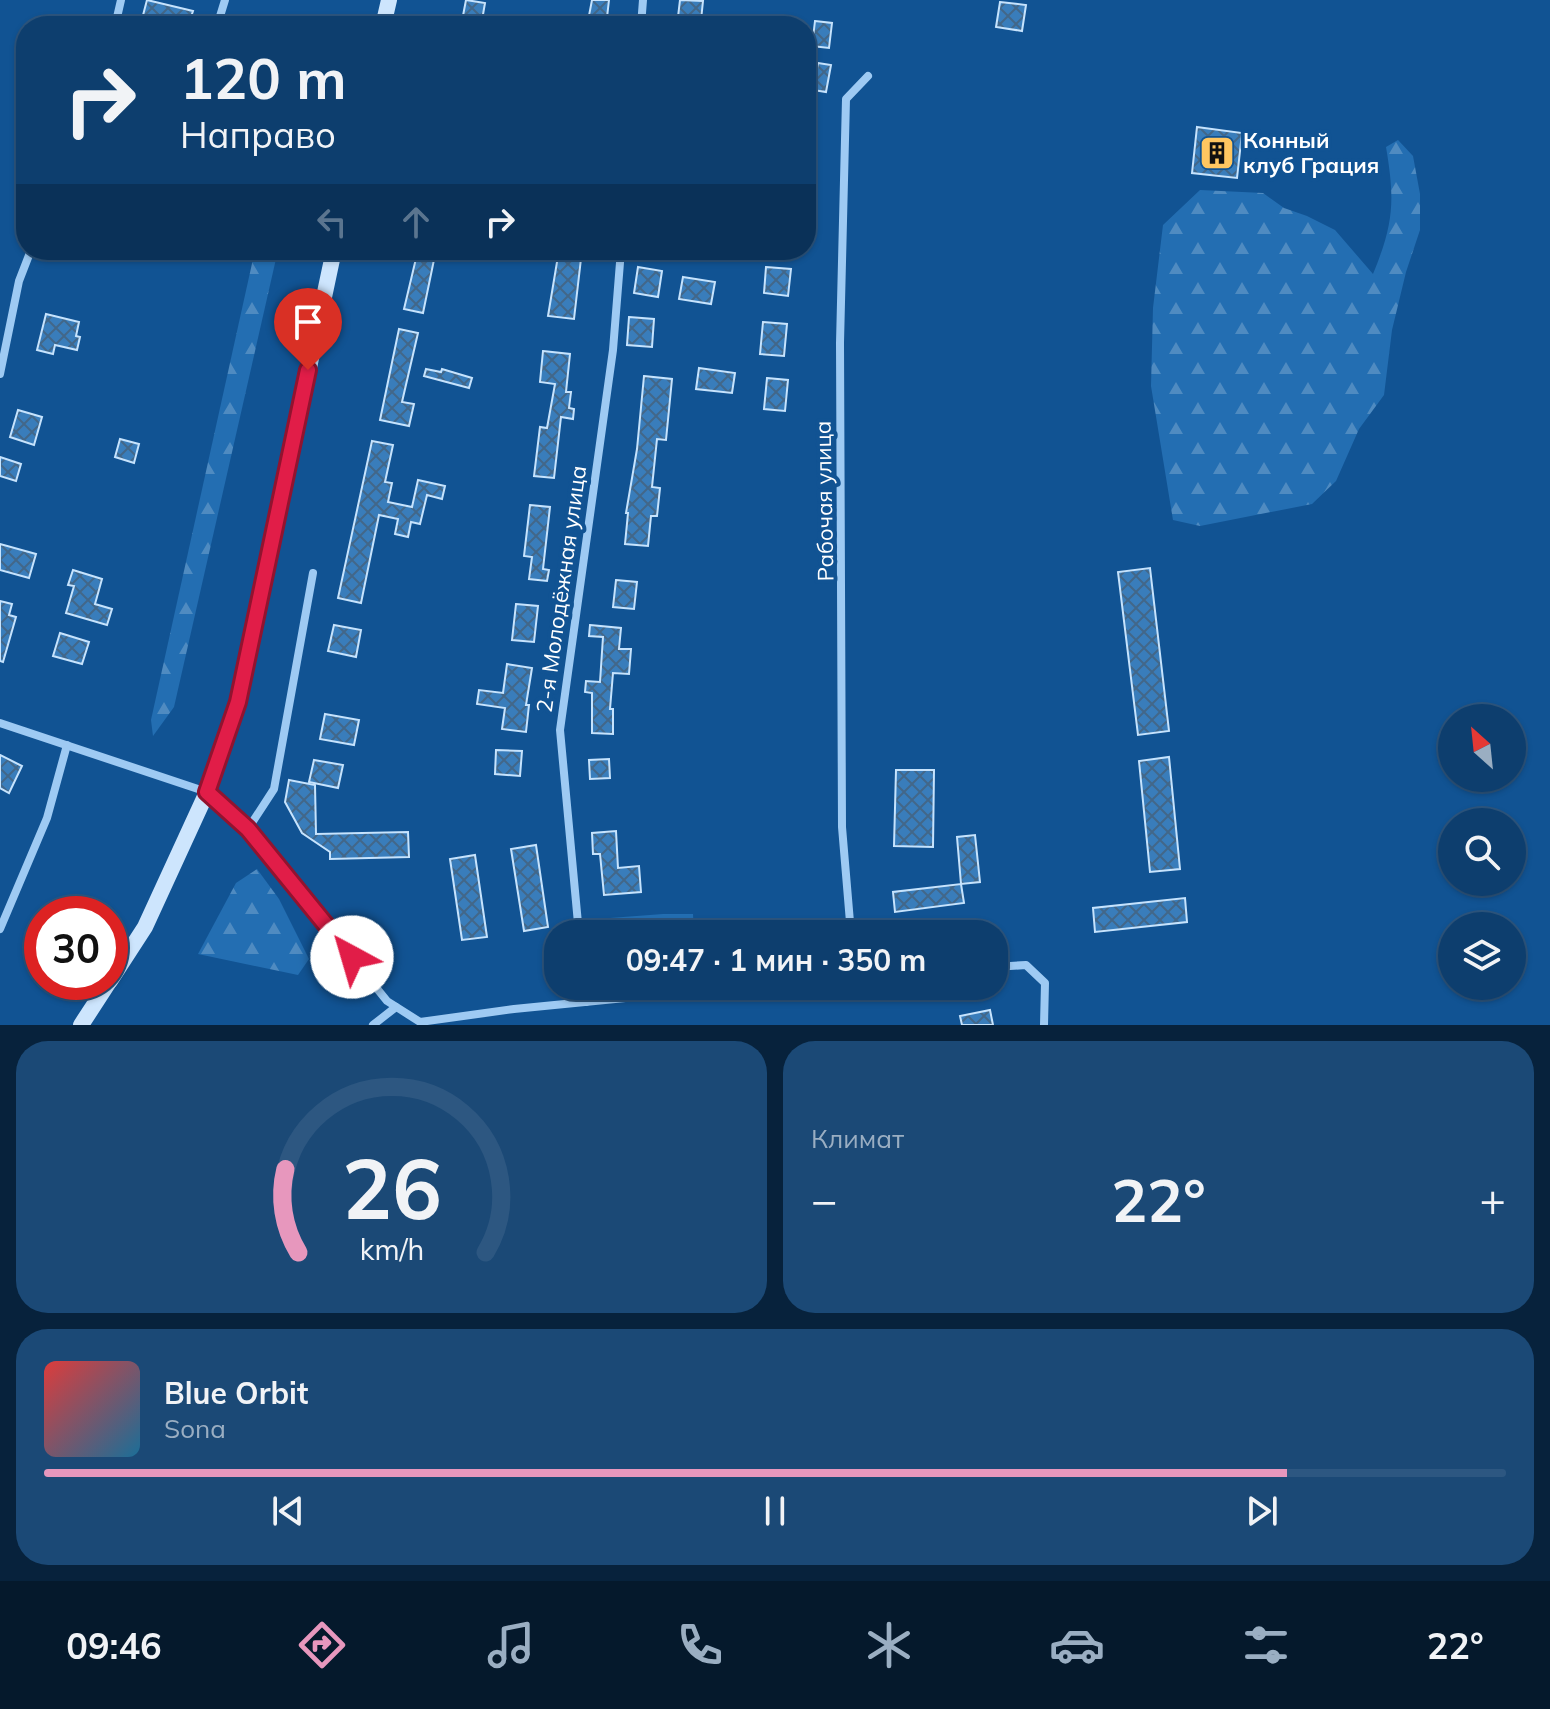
<!DOCTYPE html>
<html lang="ru">
<meta charset="utf-8">
<style>
:root{--surface:#0d3e6e;--page:#1b4976;--text:#f1f3f6;--muted:#9aaec2;--line:#2d5781;--accent:#e797bd}
body{margin:0;font-family:Mulish,sans-serif;background:var(--page);color:var(--text);height:100vh;display:flex;flex-direction:column;font-size:30px;white-space:nowrap}
*{box-sizing:border-box;margin:0}
p{font-size:26px;color:var(--muted)}
.icon{flex:none;width:44px;height:44px;fill:none;stroke:currentColor;stroke-width:2;stroke-linecap:round;stroke-linejoin:round}
.map{position:relative;height:1025px;overflow:hidden}
.details{display:flex;flex-direction:column;gap:16px;padding:16px;background:#07223c;flex:1}
.details>*{flex:none}
.top-card{position:absolute;left:16px;top:16px;width:800px;height:244px;border-radius:32px;box-shadow:0 2px 6px #0004,0 0 0 2px var(--line);background:#0d3e6e;color:var(--text);overflow:hidden}
.needle{width:52px;rotate:333deg}
.fabs{position:absolute;left:1438px;top:704px;display:grid;gap:16px}
.fabs a{display:grid;place-items:center;width:88px;height:88px;border-radius:50%;background:var(--surface);box-shadow:0 2px 6px #0004,0 0 0 2px var(--line);font-size:40px}
.speed{position:absolute;left:24px;top:896px;display:flex;gap:16px;font-size:40px;font-weight:700;text-align:center}
.speed>*{display:grid;place-content:center;width:104px;height:104px;border-radius:50%;background:var(--surface);box-shadow:0 2px 6px #0004,0 0 0 2px var(--line);line-height:1}
.speed .limit{border:12px solid #d22;background:#fff;color:#111}
.pin{position:absolute;display:grid;place-items:center;width:68px;height:68px;color:#fff;margin:-82px -34px;border-radius:50% 50% 50% 0;rotate:-45deg;box-shadow:0 0 8px #0007}
.pin .icon{rotate:45deg}
.me{position:absolute;width:88px;margin:-44px;rotate:321deg;stroke-linejoin:round;filter:drop-shadow(0 0 6px #0008)}
.turn{display:flex;align-items:center;gap:28px;height:168px;padding:0 32px;font-size:36px}
.turn .icon{width:104px;height:104px;stroke-width:2.5}
.turn b{display:block;font-size:56px;line-height:68px}
.lanes{display:flex;align-items:center;height:76px;padding:0 32px;background:#0003;justify-content:center;gap:40px;direction:ltr}
.lanes .off{opacity:.35}
.big{font-size:60px;font-weight:700;line-height:1.1}
.details .card{flex:1;display:flex;flex-direction:column;justify-content:center;gap:12px;min-width:0;padding:0 28px;border-radius:32px;background:var(--page)}
.details .dial{align-items:center;gap:0}
.dial svg{height:208px;overflow:visible;fill:none;stroke:var(--line);stroke-width:7;stroke-linecap:round;text-anchor:middle}
.dial text{fill:var(--text);stroke:none}
.song{display:flex;align-items:center;gap:24px}
.cover{width:96px;height:96px;border-radius:12px;background:linear-gradient(135deg,hsl(0 70% 55%),hsl(200 70% 35%))}
.played{height:8px;border-radius:4px;background:linear-gradient(90deg,var(--accent) 85%,var(--line) 85%)}
.keys{display:flex;justify-content:space-around;direction:ltr}
.heat{display:flex;justify-content:space-between;align-items:center;font-size:44px;direction:ltr}
.details .tiles{flex:1;display:grid;gap:16px;grid-template-columns:1fr 1fr}
.card:last-child{grid-column:span 2}
.trip{position:absolute;left:544px;top:920px;width:464px;height:80px;border-radius:32px;background:var(--surface);box-shadow:0 2px 6px #0004,0 0 0 2px var(--line);font-weight:700;line-height:80px;text-align:center}
.dock{display:flex;height:128px;justify-content:space-around;align-items:center;background:#05192c;color:var(--muted)}
.dock .icon{width:56px;height:56px}
.dock .current{color:var(--accent)}
.dock b{font-size:36px;color:var(--text)}
.map>svg:first-child{display:block}
.green{fill:#236eb2}
.forest{fill:url(#forest-firs)}
.building{fill:url(#building-cross-hatch);stroke:#c6e3fd;stroke-width:2}
.lines{fill:none;stroke-linecap:round;stroke-linejoin:round}
.street{stroke:#9ecaf3;stroke-width:8}
.secondary{stroke:#cde5fd;stroke-width:16}
.route-casing{stroke:#92132f;stroke-width:20}
.route{stroke:#e11d48;stroke-width:14}
.labels{text-anchor:middle;stroke-width:8;stroke-linejoin:round;paint-order:stroke}
.poi-label{font-size:22px;font-weight:bold;fill:#fff;stroke:#115393;text-anchor:start}
.street-label{font-size:22px;fill:#fff;stroke:#115393}
</style>
<div class="map">
<svg width="1550" height="1025" viewBox="0 0 1550 1025">
<defs>
<pattern id="forest-firs" width="22" height="20" patternUnits="userSpaceOnUse" patternTransform="scale(2)"><rect width="22" height="20" fill="#236eb2"/><path d="M5 1l3.5 6h-7zM16 11l3.5 6h-7z" fill="#4f8bc1"/></pattern>
<pattern id="building-cross-hatch" width="8" height="8" patternUnits="userSpaceOnUse" patternTransform="scale(2)"><rect width="8" height="8" fill="#397dbb"/><path d="M0 0l8 8M0 8l8-8" fill="none" stroke="#426789"/></pattern>
</defs>
<rect width="100%" height="100%" fill="#115393"/>
<polygon class="green" points="663,914 693,914 694,934 584,934 583,920"/>
<g class="forest">
<path d="M1398,140L1413,156L1420,194V230L1406,272L1392,330L1384,395L1359,429L1336,481L1312,504L1200,526L1173,520L1151,386L1153,308L1163,225L1200,190L1263,193L1284,208L1307,216L1335,230L1373,274C1394,223 1395,200 1386,147Z"/>
<polygon points="255,250 278,250 174,707 153,736 151,720"/>
<polygon points="257,869 279,899 309,959 298,975 198,954 236,883"/>
</g>
<g class="building">
<polygon points="147,0 193,11 188,26 165,26 142,19"/>
<polygon points="466,0 485,3 481,26 461,26"/>
<polygon points="592,0 609,0 606,26 587,26"/>
<polygon points="680,0 703,1 701,20 678,17"/>
<polygon points="1000,2 1026,5 1022,31 996,27"/>
<polygon points="815,21 832,23 829,48 812,46"/>
<polygon points="818,63 831,65 826,92 813,90"/>
<polygon points="1197,127 1242,133 1237,178 1192,173"/>
<polygon points="418,250 436,250 423,313 404,309"/>
<polygon points="559,250 582,250 574,319 548,316"/>
<polygon points="638,267 662,271 658,297 634,293"/>
<polygon points="766,267 791,269 788,296 764,293"/>
<polygon points="683,277 715,282 711,304 679,299"/>
<polygon points="46,314 79,322 76,336 80,337 77,350 55,345 53,354 37,350"/>
<polygon points="629,317 654,319 652,347 627,345"/>
<polygon points="763,322 787,324 784,356 760,354"/>
<polygon points="399,329 418,333 402,402 414,404 409,426 380,420"/>
<polygon points="543,351 570,354 566,392 571,392 569,408 574,409 573,419 561,417 554,478 534,476 540,427 547,428 555,384 540,382"/>
<polygon points="699,368 735,373 732,393 696,389"/>
<polygon points="426,369 441,372 442,369 472,378 469,388 424,376"/>
<polygon points="644,376 672,379 666,440 657,439 652,487 660,488 657,516 651,516 648,546 625,544 628,513 626,513 637,449"/>
<polygon points="767,378 788,380 785,411 764,409"/>
<polygon points="18,410 42,417 34,445 10,437"/>
<polygon points="120,439 139,444 134,463 115,457"/>
<polygon points="372,441 393,445 385,482 392,483 388,502 412,507 418,480 445,486 442,499 427,495 420,524 411,522 408,537 395,534 398,519 379,515 361,603 338,598"/>
<polygon points="0,457 21,464 16,481 0,476"/>
<polygon points="530,505 550,507 543,569 549,570 547,581 529,579 532,557 524,556"/>
<polygon points="0,544 36,554 29,578 0,570"/>
<polygon points="1150,568 1169,731 1138,735 1118,572"/>
<polygon points="73,570 102,579 95,604 112,609 107,625 66,613 74,586 68,585"/>
<polygon points="616,580 637,582 634,609 613,607"/>
<polygon points="0,601 12,604 9,615 16,617 3,662 0,661"/>
<polygon points="516,604 538,606 534,642 512,640"/>
<polygon points="334,625 361,630 356,657 328,651"/>
<polygon points="590,625 621,628 619,649 631,649 629,674 613,673 610,709 613,709 613,734 592,733 592,693 585,692 586,681 600,682 603,637 589,636"/>
<polygon points="60,633 89,642 82,664 53,656"/>
<polygon points="507,664 532,668 526,705 529,705 526,732 502,729 505,708 477,704 479,690 503,693"/>
<polygon points="325,714 359,720 354,745 320,739"/>
<polygon points="496,750 522,751 520,776 495,774"/>
<polygon points="0,755 22,766 9,793 0,788"/>
<polygon points="1169,757 1180,869 1150,872 1139,761"/>
<polygon points="609,759 610,778 590,779 589,760"/>
<polygon points="314,760 343,765 338,788 309,782"/>
<polygon points="896,770 934,770 933,847 894,846"/>
<polygon points="289,780 315,785 316,834 408,832 409,857 330,859 330,852 302,833 285,802"/>
<polygon points="616,831 618,868 639,866 641,892 604,895 600,854 593,854 592,833"/>
<polygon points="975,835 980,882 961,884 957,837"/>
<polygon points="536,845 548,927 524,931 511,849"/>
<polygon points="475,855 487,937 462,940 450,859"/>
<polygon points="961,884 964,903 895,912 893,892"/>
<polygon points="1185,898 1187,922 1095,932 1093,908"/>
<polygon points="990,1010 993,1025 962,1025 960,1016"/>
</g>
<g class="lines">
<g class="street">
<polyline points="115,26 121,0"/>
<polyline points="217,26 225,0"/>
<polyline points="641,26 643,0"/>
<polyline points="0,374 19,281 31,250"/>
<polyline points="0,723 207,792 248,829 387,1001 420,1022 514,1009 747,986"/>
<polyline points="248,829 274,789 313,573"/>
<polyline points="0,929 47,818 67,745"/>
<polyline points="579,934 560,730 613,350 621,250"/>
<polyline points="851,934 842,827 840,343 846,99 868,76"/>
<polyline points="994,967 1026,965 1045,983 1044,1025"/>
<polyline points="584,986 586,1002"/>
<polyline points="373,1025 396,1007"/>
</g>
<g class="secondary">
<polyline points="383,26 389,0"/>
<polyline points="110,981 145,927 207,792 238,702 334,250"/>
<polyline points="81,1025 109,982"/>
</g>
</g>
<g class="lines">
<g class="route-casing">
<polyline id="route" points="308,370 238,702 207,792 248,829 352,957"/>
</g>
<use href="#route" class="route"/>
</g>
<defs>
<g id="building-square" transform="scale(1.8)"><rect x="-9" y="-9" width="18" height="18" rx="4" fill="#ffc660" stroke="#115393"/><path d="M-4-6H4V6H1V3H-1V6H-4ZM-2.5-4.3h1.7v1.8h-1.7ZM.8-4.3h1.7v1.8H.8ZM-2.5-1h1.7V.8h-1.7ZM.8-1h1.7V.8H.8Z" fill="#111"/></g>
</defs>
<g fill-rule="evenodd">
<use href="#building-square" x="1217" y="153"/>
</g>
<g class="labels">
<g class="poi-label">
<text x="1243" y="148">Конный<tspan x="1243" dy="25">клуб Грация</tspan></text>
</g>
<g class="street-label">
<text transform="translate(824 501) rotate(-91)" y="8">Рабочая улица</text>
<text transform="translate(561 589) rotate(-82)" y="8">2-я Молодёжная улица</text>
</g>
</g>
</svg>
<div class="fabs">
<a><svg class="needle" viewBox="-14 -14 28 28"><path d="M0-13l5 13h-10z" fill="#e53935"/><path d="M0 13l5-13h-10z" fill="#9aaec2"/></svg></a>
<a><svg class="icon" aria-label="search" viewBox="0 0 24 24"><circle cx="10" cy="10" r="6"/><path d="M15 15l6 6"/></svg></a>
<a><svg class="icon" aria-label="layers" viewBox="0 0 24 24"><path d="M12 4l9 5-9 5-9-5zM3 14l9 5 9-5"/></svg></a>
</div>
<div class="speed"><div class="limit">30</div></div>
<div class="pin" style="left:308px;top:370px;background:#d93025"><svg class="icon" aria-label="arrive" viewBox="0 0 24 24"><path d="M6 21V4h12l-3 4 3 4H6"/></svg></div>
<svg class="me" style="left:352px;top:957px" viewBox="-20 -20 40 40"><circle r="19" fill="#fff"/><path d="M0-13L10 11 0 6-10 11z" fill="#e11d48"/></svg>
<div class="trip">09:47 · 1 мин · 350 m</div>
<div class="top-card">
<div class="turn"><svg class="icon" aria-label="right" viewBox="0 0 24 24"><path d="M7 20v-9h11M14 6l5 5-5 5"/></svg><div><b>120 m</b>Направо</div></div>
<div class="lanes"><svg class="icon off" aria-label="left" viewBox="0 0 24 24"><path d="M17 20v-9H6M10 6l-5 5 5 5"/></svg><svg class="icon off" aria-label="ahead" viewBox="0 0 24 24"><path d="M12 20V5M6 11l6-6 6 6"/></svg><svg class="icon" aria-label="right" viewBox="0 0 24 24"><path d="M7 20v-9h11M14 6l5 5-5 5"/></svg></div>
</div>
</div>
<section class="details">
<div class="tiles">
<div class="card dial"><svg viewBox="0 0 100 80">
<path d="M14 69A42 42 0 1 1 86 69"/>
<path d="M14 69A42 42 0 0 1 9 37" stroke="#e797bd"/>
<text x="50" y="56" font-size="32" font-weight="700">26</text>
<text x="50" y="72" font-size="11">km/h</text>
</svg></div>
<div class="card"><p>Климат</p>
<div class="heat"><a>−</a><b class="big">22°</b><a>+</a></div>
</div>
<div class="card">
<div class="song"><i class="cover"></i><div><b>Blue Orbit</b><p>Sona</p></div></div>
<div class="played"></div>
<div class="keys"><svg class="icon" aria-label="previous" viewBox="0 0 24 24"><path d="M18 5L8 12l10 7zM5 5v14"/></svg><svg class="icon" aria-label="pause" viewBox="0 0 24 24"><path d="M8 5v14M16 5v14"/></svg><svg class="icon" aria-label="next" viewBox="0 0 24 24"><path d="M6 5l10 7-10 7zM19 5v14"/></svg></div>
</div>
</div>
</section>
<nav class="dock">
<b>09:46</b>
<svg class="icon current" aria-label="directions" viewBox="0 0 24 24"><path d="M12 3l9 9-9 9-9-9zM9 14v-3h6M13 9l2 2-2 2"/></svg>
<svg class="icon" aria-label="music" viewBox="0 0 24 24"><path d="M9 18V5l10-2v13"/><circle cx="6" cy="18" r="3"/><circle cx="16" cy="16" r="3"/></svg>
<svg class="icon" aria-label="phone" viewBox="0 0 24 24"><path d="M5 4h4l2 5-3 2q2 4 5 5l2-3 5 2v4C11 20 4 13 5 4z"/></svg>
<svg class="icon" aria-label="climate" viewBox="0 0 24 24"><path d="M12 3v18M4 7l16 10M4 17L20 7"/></svg>
<svg class="icon" aria-label="car" viewBox="0 0 24 24"><path d="M5 17H2v-5l4-1 3-4h7l3 4 3 1v5h-3M9 17h6M6 11h13"/><circle cx="7" cy="17" r="2"/><circle cx="17" cy="17" r="2"/></svg>
<svg class="icon" aria-label="filters" viewBox="0 0 24 24"><path d="M4 7h16M4 17h16"/><circle cx="9" cy="7" r="2"/><circle cx="15" cy="17" r="2"/></svg>
<b>22°</b>
</nav>
